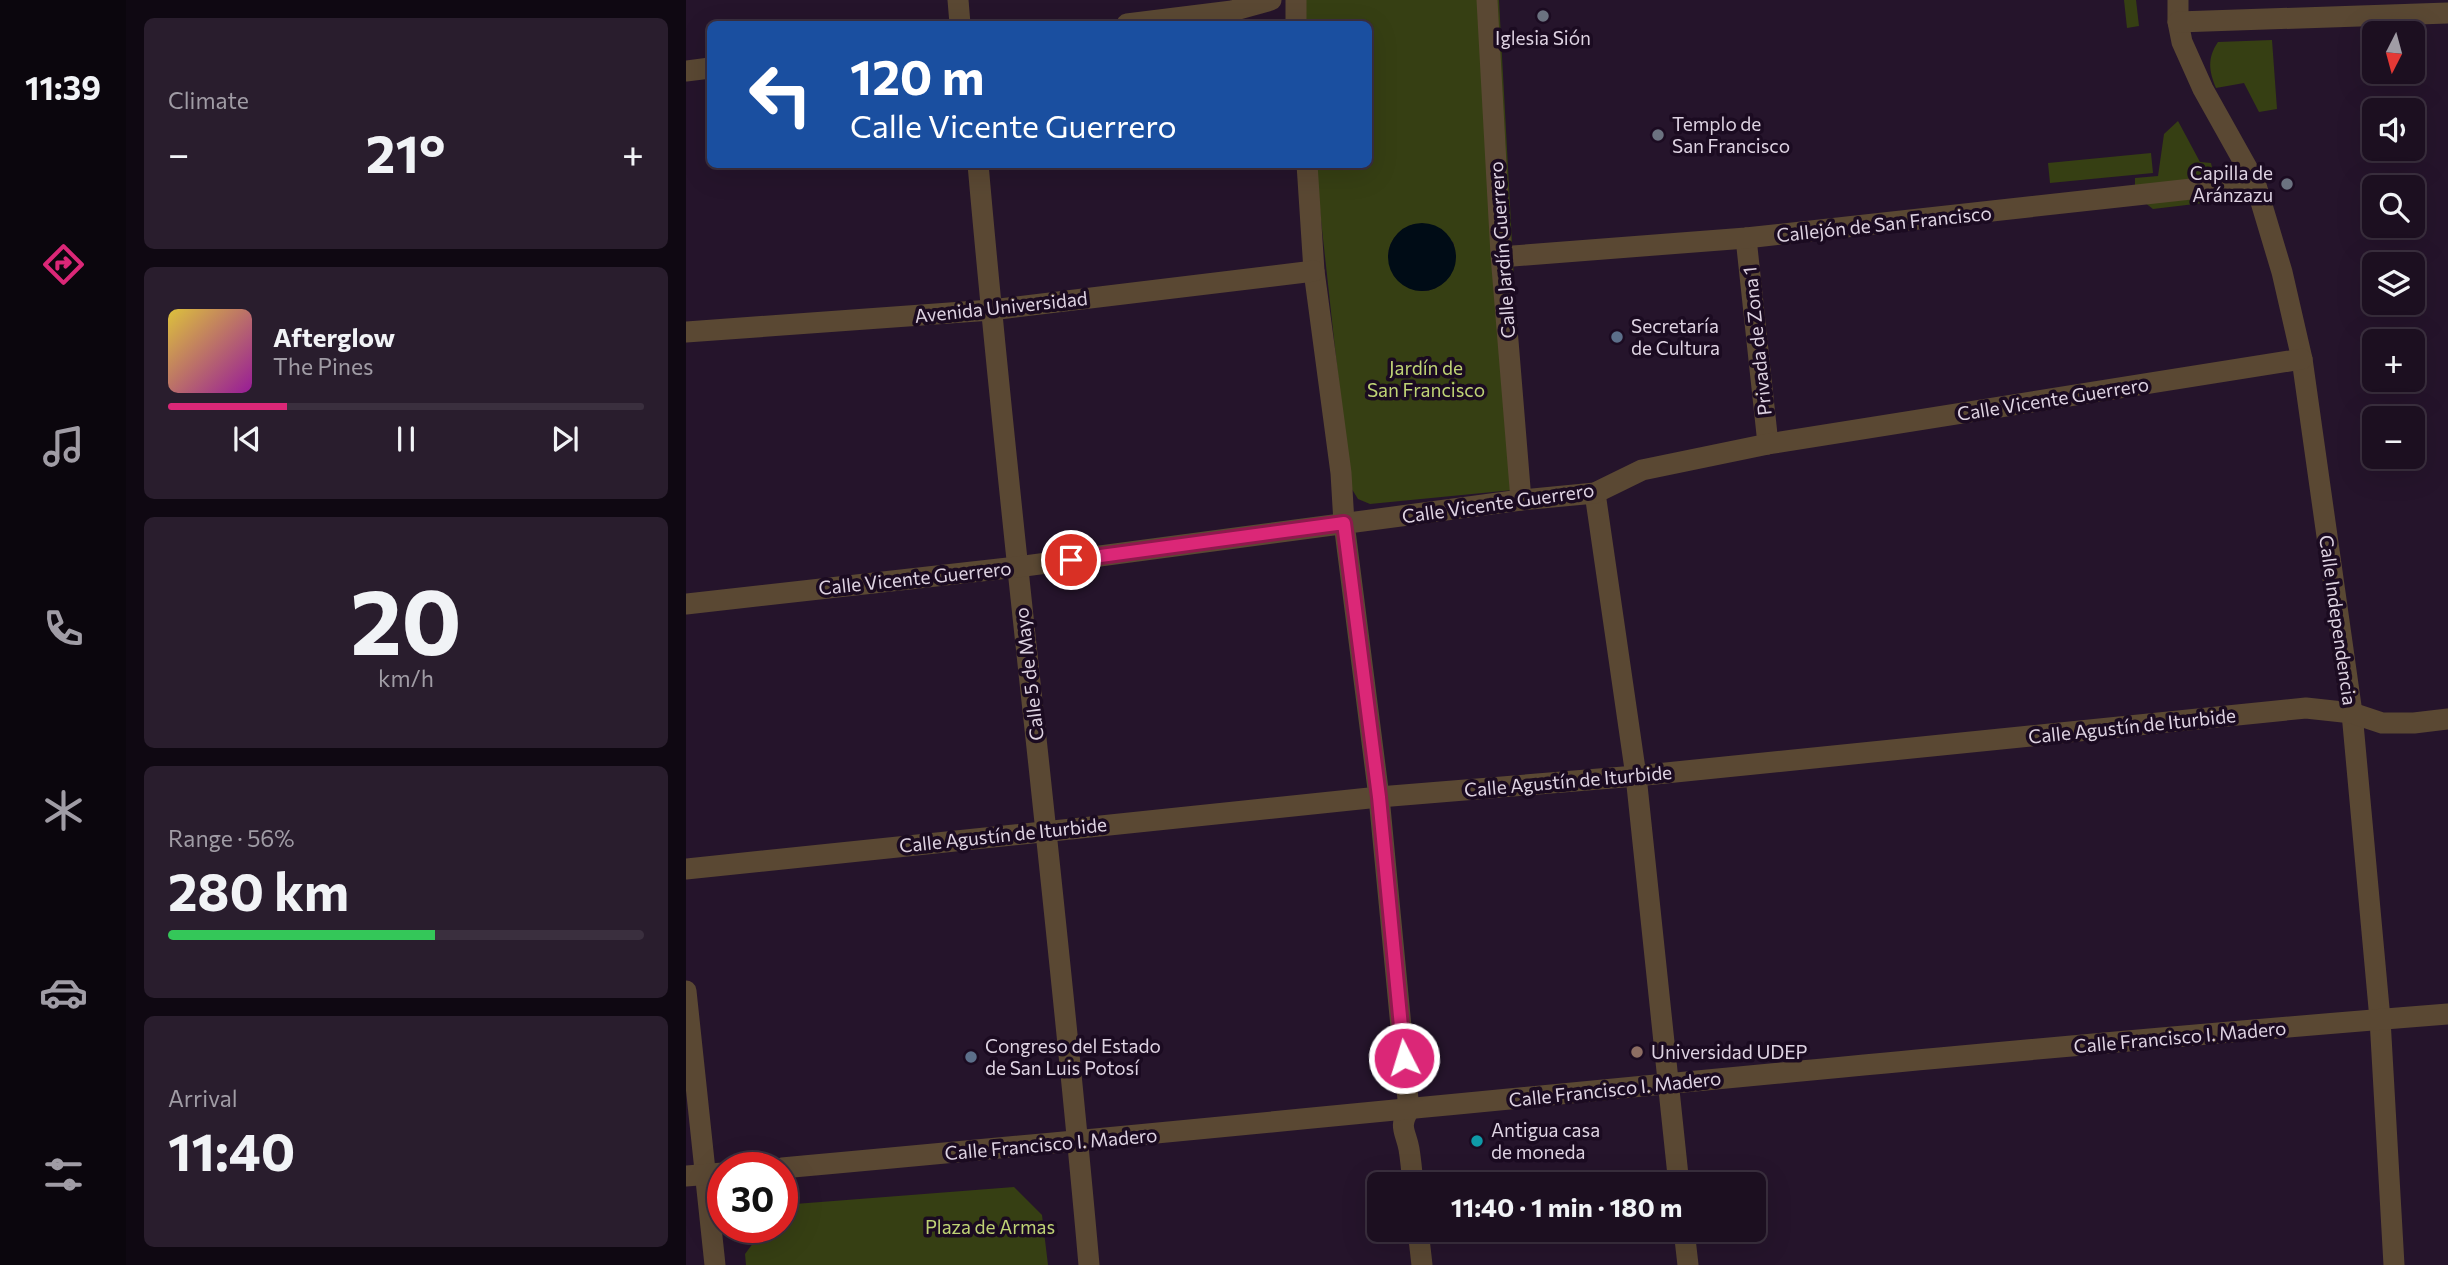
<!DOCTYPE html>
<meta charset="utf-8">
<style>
:root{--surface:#1c0f20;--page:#291d2d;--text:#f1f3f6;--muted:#a09ca5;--line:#3a2f3e;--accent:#db2777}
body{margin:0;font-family:Commissioner,sans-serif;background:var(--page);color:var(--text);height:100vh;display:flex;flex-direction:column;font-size:26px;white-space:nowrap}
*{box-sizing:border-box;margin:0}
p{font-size:23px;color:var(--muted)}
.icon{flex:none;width:38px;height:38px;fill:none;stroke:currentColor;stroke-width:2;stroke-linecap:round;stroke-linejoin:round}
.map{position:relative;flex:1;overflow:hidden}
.details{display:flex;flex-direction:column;gap:18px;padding:18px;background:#0f0812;width:560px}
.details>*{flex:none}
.guide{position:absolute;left:21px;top:21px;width:665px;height:147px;border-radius:10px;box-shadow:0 7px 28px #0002,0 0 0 2px var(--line);background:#1a4fa0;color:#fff;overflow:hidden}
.needle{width:46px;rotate:186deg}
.controls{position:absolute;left:1676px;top:21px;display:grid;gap:14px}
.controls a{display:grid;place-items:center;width:63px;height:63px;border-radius:10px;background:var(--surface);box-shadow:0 7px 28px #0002,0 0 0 2px var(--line);font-size:35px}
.speed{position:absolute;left:21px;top:1152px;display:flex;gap:14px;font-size:35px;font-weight:700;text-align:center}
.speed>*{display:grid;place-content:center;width:91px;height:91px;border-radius:50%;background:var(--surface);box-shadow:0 7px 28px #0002,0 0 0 2px var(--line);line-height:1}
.speed .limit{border:10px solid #d22;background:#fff;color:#111}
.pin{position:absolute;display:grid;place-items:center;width:60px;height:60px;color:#fff;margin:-30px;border:4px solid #fff;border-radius:50%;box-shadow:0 2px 7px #0007}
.me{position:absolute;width:77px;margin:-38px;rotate:355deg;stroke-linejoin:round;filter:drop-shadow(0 0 5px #0008)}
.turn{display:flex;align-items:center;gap:24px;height:147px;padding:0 28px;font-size:32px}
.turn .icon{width:91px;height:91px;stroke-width:2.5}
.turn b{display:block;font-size:49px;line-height:60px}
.big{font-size:52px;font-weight:700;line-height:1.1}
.details .widget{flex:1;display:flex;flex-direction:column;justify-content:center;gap:10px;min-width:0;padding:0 24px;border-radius:10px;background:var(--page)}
.details .dial{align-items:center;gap:0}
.dial b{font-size:91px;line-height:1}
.song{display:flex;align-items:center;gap:21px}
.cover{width:84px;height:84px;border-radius:10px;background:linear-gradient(135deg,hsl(50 70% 55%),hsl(300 70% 35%))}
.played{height:7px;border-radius:4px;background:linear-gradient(90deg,var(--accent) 25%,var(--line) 25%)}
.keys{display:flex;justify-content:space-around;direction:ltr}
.heat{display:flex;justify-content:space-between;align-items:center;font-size:38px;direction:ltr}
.charge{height:10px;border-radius:5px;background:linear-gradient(90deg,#34c759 56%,var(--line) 0)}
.trip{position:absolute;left:681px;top:1172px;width:399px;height:70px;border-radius:10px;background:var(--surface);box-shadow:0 7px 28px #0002,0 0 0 2px var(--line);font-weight:700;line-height:70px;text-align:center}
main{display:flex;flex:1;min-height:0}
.tab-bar{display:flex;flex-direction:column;width:126px;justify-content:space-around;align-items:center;background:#0b060d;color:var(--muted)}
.tab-bar .icon{width:49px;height:49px}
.tab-bar .selected{color:var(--accent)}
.tab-bar b{font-size:32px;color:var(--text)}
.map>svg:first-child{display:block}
.green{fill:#363f13;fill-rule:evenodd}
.water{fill:#000c16}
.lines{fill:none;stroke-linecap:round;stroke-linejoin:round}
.street{stroke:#5a4833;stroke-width:21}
.route-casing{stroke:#8e194d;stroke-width:18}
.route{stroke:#db2777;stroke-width:12}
.worship-dot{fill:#6b7280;stroke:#1b0b21;stroke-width:2.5}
.service-dot{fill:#5c6f8a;stroke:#1b0b21;stroke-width:2.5}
.education-dot{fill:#8d6e63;stroke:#1b0b21;stroke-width:2.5}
.culture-dot{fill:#0f9aa8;stroke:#1b0b21;stroke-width:2.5}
.labels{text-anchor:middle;stroke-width:7;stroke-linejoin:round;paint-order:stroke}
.poi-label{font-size:19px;fill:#ded3e2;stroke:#1b0b21;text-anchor:start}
.street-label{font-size:19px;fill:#ded3e2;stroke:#1b0b21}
.park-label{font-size:19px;fill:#bfd375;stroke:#1b0b21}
</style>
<main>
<nav class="tab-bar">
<b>11:39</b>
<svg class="icon selected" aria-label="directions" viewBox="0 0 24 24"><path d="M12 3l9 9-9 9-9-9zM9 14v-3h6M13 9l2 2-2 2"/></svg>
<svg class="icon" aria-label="music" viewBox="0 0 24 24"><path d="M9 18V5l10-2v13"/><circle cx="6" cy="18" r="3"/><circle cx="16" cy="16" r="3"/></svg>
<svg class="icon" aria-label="phone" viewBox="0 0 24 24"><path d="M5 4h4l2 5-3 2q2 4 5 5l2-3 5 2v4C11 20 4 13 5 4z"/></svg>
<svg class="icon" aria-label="climate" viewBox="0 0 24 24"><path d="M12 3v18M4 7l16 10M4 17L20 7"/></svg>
<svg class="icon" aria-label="car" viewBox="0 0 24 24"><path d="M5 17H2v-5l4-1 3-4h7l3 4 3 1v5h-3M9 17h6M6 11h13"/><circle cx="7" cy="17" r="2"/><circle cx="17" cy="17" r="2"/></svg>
<svg class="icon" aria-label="filters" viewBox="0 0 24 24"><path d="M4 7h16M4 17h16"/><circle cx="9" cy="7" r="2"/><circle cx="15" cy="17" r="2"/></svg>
</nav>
<section class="details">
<div class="widget"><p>Climate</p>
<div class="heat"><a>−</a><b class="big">21°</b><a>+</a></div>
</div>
<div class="widget">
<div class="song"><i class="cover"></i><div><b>Afterglow</b><p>The Pines</p></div></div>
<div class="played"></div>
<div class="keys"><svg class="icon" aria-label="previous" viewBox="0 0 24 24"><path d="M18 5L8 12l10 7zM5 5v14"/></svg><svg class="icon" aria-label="pause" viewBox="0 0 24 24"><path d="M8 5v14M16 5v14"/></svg><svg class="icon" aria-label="next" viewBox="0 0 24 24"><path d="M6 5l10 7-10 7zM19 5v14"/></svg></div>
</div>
<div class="widget dial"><b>20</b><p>km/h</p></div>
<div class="widget"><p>Range · 56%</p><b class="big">280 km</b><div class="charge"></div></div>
<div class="widget"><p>Arrival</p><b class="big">11:40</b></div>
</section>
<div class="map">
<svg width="1762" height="1265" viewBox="0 0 1762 1265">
<rect width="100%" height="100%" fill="#25142b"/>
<g class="green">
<path d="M614,0H813L838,465L827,490L684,504L672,499L664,486L629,165L682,164V24H613ZM728,224L767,242C771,255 771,267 762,278C726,320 669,248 728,224Z"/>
<polygon points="1438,0 1450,0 1453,26 1441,28"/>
<path d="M1586,40L1591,109L1573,112L1558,83L1530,88C1523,71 1521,58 1532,42Z"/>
<polygon points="1492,121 1514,162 1525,163 1534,201 1467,209 1449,195 1449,178 1472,176 1478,134"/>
<polygon points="1465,153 1467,173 1364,183 1362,163"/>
<polygon points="328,1187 356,1215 362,1265 60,1265 59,1254 79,1227 96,1227 96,1205"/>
</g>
<circle class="water" cx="736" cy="257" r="34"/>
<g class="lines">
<g class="street">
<polyline points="272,0 274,24"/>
<polyline points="610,0 610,24"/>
<polyline points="801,0 815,255 835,500"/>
<polyline points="1492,0 1492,22 1496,42 1517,89 1569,182 1596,272 1616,359 1666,713 1694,1019 1708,1265"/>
<polyline points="1492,22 1762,13"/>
<polyline points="441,24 546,11 585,0"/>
<polyline points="0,71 24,68"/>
<path d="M292,164C324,532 371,898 403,1265"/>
<path d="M621,164L628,271L655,473L658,523L693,797L723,1110C712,1127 720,1132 723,1149C725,1161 726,1173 727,1185"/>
<polyline points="1060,238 1082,444"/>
<polyline points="827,256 1060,238 1569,182"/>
<polyline points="0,332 305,310 628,271"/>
<polyline points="909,493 950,776 993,1185"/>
<polyline points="0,604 331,567 835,500 909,493 956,470 1082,444 1616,359"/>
<polyline points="0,869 693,797 950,776 1620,708 1666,713 1696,723 1728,723 1762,719"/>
<polyline points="0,991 29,1265"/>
<path d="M96,1168C652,1118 1206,1058 1762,1014"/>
<polyline points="0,1176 37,1173"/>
<polyline points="732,1230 736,1265"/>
<polyline points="998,1230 1002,1265"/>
</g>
</g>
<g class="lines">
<g class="route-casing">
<polyline id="route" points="385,560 658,523 693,797 718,1058"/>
</g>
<use href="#route" class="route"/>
</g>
<g class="worship-dot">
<circle cx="857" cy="16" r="7"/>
<circle cx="972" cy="135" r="7"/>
<circle cx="1601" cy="184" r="7"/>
</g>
<g class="service-dot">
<circle cx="931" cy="337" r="7"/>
<circle cx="285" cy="1057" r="7"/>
</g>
<circle class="education-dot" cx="951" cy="1052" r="7"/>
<circle class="culture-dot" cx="791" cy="1141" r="7"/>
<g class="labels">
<g class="poi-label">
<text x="857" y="45" text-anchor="middle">Iglesia Sión</text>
<text x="986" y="131">Templo de<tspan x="986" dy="22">San Francisco</tspan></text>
<text x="1587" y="180" text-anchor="end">Capilla de<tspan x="1587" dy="22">Aránzazu</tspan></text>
<text x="945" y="333">Secretaría<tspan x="945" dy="22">de Cultura</tspan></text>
<text x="299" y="1053">Congreso del Estado<tspan x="299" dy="22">de San Luis Potosí</tspan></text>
<text x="965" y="1059">Universidad UDEP</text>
<text x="805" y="1137">Antigua casa<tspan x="805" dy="22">de moneda</tspan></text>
</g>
<g class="street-label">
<text transform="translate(1198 224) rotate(-6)" y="7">Callejón de San Francisco</text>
<text transform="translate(816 250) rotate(-94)" y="7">Calle Jardín Guerrero</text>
<text transform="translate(315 307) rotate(-6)" y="7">Avenida Universidad</text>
<text transform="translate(1071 341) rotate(-96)" y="7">Privada de Zona 1</text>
<text transform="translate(1367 399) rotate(-9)" y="7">Calle Vicente Guerrero</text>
<text transform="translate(812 503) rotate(-8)" y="7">Calle Vicente Guerrero</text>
<text transform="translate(229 578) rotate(-6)" y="7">Calle Vicente Guerrero</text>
<text transform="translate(1652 620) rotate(82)" y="7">Calle Independencia</text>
<text transform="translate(343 674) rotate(-97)" y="7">Calle 5 de Mayo</text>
<text transform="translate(1446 726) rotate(-6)" y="7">Calle Agustín de Iturbide</text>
<text transform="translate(882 781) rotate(-5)" y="7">Calle Agustín de Iturbide</text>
<text transform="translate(317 835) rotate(-6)" y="7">Calle Agustín de Iturbide</text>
<text transform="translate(1494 1037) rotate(-5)" y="7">Calle Francisco I. Madero</text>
<text transform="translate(929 1089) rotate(-6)" y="7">Calle Francisco I. Madero</text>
<text transform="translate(365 1144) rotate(-5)" y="7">Calle Francisco I. Madero</text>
</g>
<g class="park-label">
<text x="740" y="375">Jardín de<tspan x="740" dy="22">San Francisco</tspan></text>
<text x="304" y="1234">Plaza de Armas</text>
</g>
</g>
</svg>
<div class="controls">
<a><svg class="needle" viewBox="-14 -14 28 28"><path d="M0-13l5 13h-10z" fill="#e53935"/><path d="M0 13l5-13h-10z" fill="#a09ca5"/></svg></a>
<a><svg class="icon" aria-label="sound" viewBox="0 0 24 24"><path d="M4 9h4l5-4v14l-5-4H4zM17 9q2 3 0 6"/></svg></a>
<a><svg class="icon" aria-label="search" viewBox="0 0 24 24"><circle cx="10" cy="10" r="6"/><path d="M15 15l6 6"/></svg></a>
<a><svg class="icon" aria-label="layers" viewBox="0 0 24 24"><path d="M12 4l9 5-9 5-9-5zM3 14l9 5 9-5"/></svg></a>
<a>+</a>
<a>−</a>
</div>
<div class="speed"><div class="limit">30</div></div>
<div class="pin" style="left:385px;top:560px;background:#d93025"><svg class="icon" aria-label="arrive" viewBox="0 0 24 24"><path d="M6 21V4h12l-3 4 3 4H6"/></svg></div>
<svg class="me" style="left:718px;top:1058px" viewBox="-20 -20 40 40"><circle r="17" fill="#db2777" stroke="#fff" stroke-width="3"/><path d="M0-11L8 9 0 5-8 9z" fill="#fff"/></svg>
<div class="trip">11:40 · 1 min · 180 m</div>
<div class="guide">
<div class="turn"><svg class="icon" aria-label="left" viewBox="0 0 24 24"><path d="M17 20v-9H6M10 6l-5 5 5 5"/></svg><div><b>120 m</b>Calle Vicente Guerrero</div></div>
</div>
</div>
</main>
